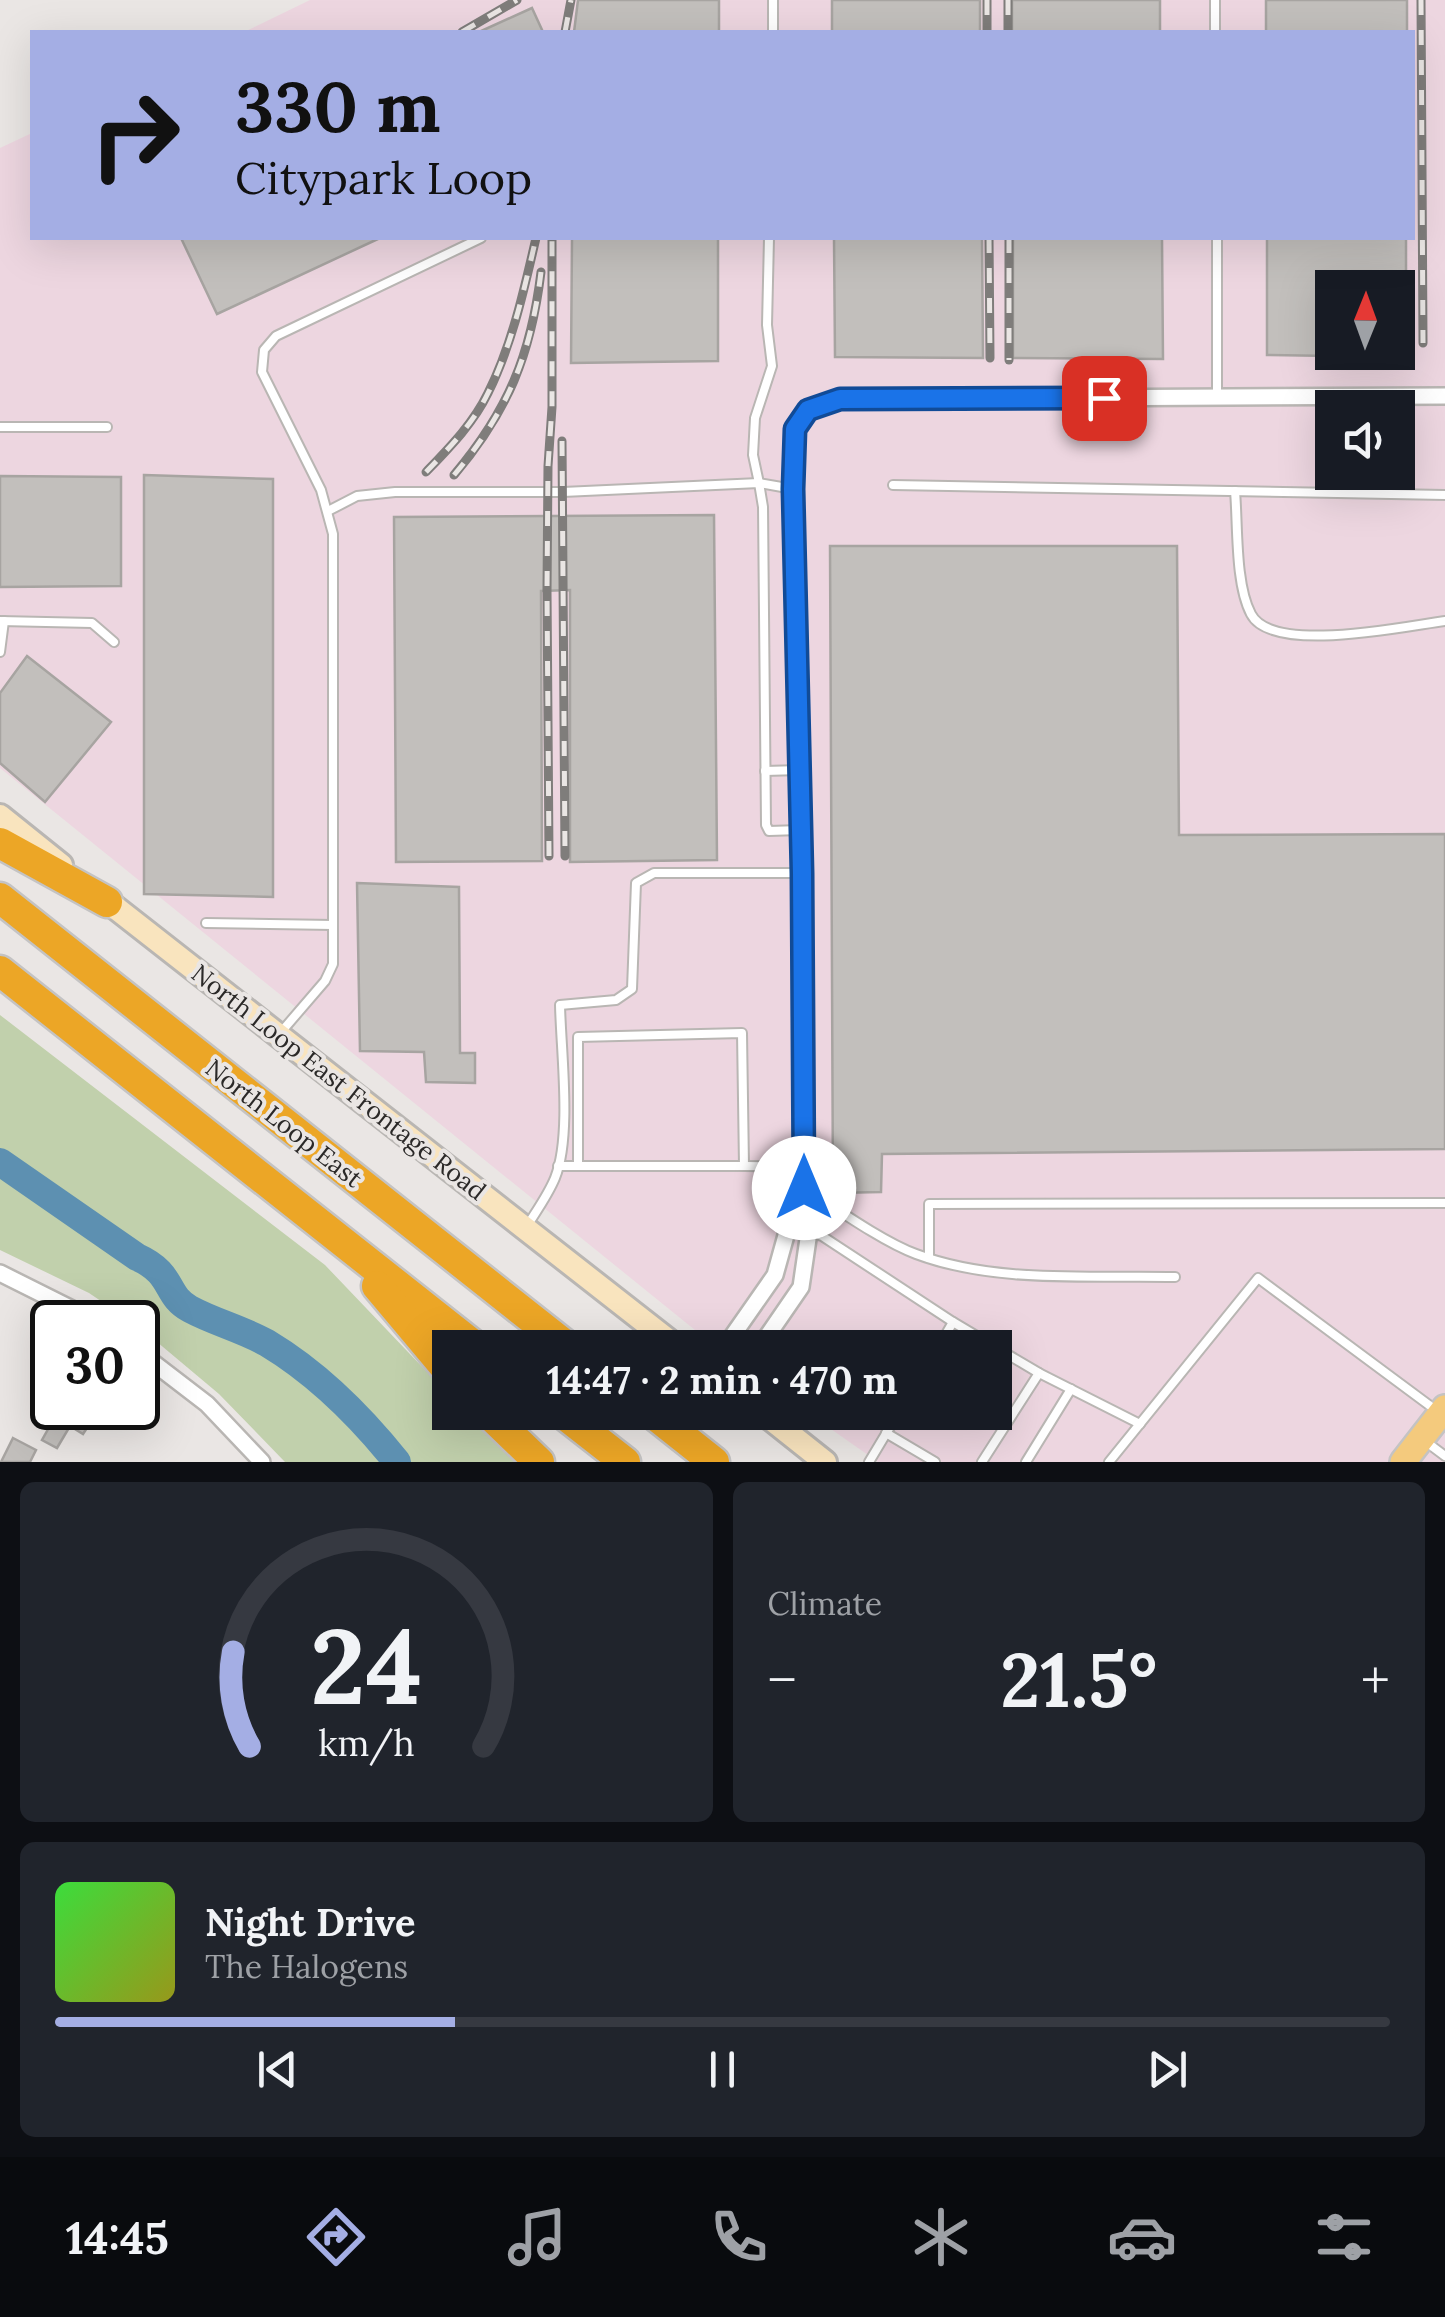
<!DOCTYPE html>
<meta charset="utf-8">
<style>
:root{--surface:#171b24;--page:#20242c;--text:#f1f3f6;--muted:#9ea1a6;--line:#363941;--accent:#a4aee4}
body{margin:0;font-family:Lora,serif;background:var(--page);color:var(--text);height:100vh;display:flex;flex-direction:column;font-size:38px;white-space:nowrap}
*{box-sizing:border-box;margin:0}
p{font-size:32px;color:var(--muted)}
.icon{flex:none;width:55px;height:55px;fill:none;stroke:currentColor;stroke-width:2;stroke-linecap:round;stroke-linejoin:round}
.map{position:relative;height:1462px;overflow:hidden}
.drawer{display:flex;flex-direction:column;gap:20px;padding:20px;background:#0d0f14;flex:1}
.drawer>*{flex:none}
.guide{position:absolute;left:30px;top:30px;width:1385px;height:210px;border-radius:0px;box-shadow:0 10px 40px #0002;background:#a4aee4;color:#111;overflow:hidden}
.needle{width:65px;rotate:1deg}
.fabs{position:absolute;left:1315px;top:270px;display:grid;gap:20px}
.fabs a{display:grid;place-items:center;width:100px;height:100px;border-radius:0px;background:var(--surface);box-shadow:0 10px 40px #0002;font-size:50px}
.speed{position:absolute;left:30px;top:1300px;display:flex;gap:20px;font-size:50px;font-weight:700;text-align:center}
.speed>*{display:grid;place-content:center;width:130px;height:130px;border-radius:50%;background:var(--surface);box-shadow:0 10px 40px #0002;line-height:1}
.speed .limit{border:5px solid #111;border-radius:15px;background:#fff;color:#111}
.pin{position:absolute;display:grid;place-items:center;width:85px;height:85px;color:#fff;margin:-42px;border-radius:20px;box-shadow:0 5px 15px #0006}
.me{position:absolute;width:110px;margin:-55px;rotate:0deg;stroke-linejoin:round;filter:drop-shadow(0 0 8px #0008)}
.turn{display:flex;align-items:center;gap:35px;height:210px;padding:0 40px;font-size:45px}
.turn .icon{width:130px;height:130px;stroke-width:2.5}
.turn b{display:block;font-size:70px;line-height:85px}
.big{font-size:75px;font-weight:700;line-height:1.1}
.drawer .widget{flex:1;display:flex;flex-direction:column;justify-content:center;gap:15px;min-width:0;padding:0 35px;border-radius:15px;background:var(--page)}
.drawer .dial{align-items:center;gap:0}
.dial svg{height:260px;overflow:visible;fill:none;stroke:var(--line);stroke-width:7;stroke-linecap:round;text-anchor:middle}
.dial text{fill:var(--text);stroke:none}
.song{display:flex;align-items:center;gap:30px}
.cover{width:120px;height:120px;border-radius:15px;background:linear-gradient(135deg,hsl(120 70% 55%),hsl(60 70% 35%))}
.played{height:10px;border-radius:5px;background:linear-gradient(90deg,var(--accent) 30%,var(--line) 30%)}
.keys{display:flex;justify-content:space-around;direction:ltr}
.heat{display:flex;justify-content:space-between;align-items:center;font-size:55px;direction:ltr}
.drawer .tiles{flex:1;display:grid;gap:20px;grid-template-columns:1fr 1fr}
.widget:last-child{grid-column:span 2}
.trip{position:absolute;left:432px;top:1330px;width:580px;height:100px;border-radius:0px;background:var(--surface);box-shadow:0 10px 40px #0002;font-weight:700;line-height:100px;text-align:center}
.dock{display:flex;height:160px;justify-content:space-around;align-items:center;background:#090b0e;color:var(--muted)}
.dock .icon{width:70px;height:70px}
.dock .current{color:var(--accent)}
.dock b{font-size:45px;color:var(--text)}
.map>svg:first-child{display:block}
.industrial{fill:#edd6e0;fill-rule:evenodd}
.green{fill:#c1d0ac}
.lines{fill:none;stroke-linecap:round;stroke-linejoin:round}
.river{stroke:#5d90b1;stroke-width:28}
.building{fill:#c2bfbc;stroke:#a7a4a1;stroke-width:2.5}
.service-casing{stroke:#b9b6b3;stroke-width:12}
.minor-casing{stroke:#b9b6b3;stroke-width:20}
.secondary-casing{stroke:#b9b6b3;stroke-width:28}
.primary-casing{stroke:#c4c3c3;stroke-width:30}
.motorway-casing{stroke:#c4c3c3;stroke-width:35}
.service{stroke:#fff;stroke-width:8}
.minor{stroke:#fff;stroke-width:15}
.secondary{stroke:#f9e4be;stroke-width:22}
.primary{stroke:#f4ca7d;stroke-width:25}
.motorway{stroke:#eca626;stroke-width:30}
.rail-casing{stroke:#7f7d7b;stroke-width:9}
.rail{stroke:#eae6e4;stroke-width:5;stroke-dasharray:15;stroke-linecap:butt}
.route-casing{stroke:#114b97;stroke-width:25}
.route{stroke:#1a73e8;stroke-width:18}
.labels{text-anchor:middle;stroke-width:8;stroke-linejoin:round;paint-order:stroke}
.street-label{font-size:25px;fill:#2b2928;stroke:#eae6e4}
</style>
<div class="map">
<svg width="1445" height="1462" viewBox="0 0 1445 1462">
<rect width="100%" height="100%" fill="#eae6e4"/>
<path class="industrial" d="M310,0H1445V1462H878L808,1413L995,1412V1348L716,1347L0,768V148L32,133V238H1412V32H244ZM1332,288H1398V352H1332ZM1332,408H1398V472H1332Z"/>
<polygon class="green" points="0,1015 325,1265 450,1396 450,1412 467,1413 518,1462 285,1462 219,1394 138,1326 138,1322 132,1322 89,1293 0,1250"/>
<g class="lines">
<path class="river" d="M0,1162L137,1257C175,1274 164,1295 190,1309C214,1322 242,1329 267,1343C317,1373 361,1417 397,1462"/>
</g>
<g class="building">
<polygon points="578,0 719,0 719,32 574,32"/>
<rect x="832" y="0" width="148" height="32"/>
<rect x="1012" y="0" width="148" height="32"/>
<rect x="1266" y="0" width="141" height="32"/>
<polygon points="532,8 543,32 479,32"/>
<polygon points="181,238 380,238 217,314"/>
<polygon points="572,238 718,238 718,361 571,363"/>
<polygon points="834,238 982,238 983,358 835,357"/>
<polygon points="1013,238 1162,238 1163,359 1013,358"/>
<polygon points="1267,238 1406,238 1406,288 1332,288 1332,356 1267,355"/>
<polygon points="144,475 273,479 273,897 144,894"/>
<polygon points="0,476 121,477 121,586 0,587"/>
<polygon points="714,515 717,860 570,862 570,590 541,591 542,861 396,862 394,517"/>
<polygon points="830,546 1177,546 1179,835 1445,834 1445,1149 882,1154 881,1192 833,1193"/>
<polygon points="27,656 111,722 45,802 0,763 0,693"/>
<polygon points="357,883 459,887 460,1053 475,1053 475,1083 426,1082 424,1052 360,1051"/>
<polygon points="138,1393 152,1404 132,1428 106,1408 138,1408"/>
<polygon points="60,1408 100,1408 83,1434 70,1426 57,1448 42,1440"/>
<polygon points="13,1438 36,1450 30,1462 1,1462"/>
</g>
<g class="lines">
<g class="service-casing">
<g id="service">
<polyline points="1215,0 1215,32"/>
<polyline points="773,32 773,0"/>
<polyline points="769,238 767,325 772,366 755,418 753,455 759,483 793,489"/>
<polyline points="1217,397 1217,238"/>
<polyline points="0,427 107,427"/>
<polyline points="893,485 1445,495"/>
<path d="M1235,491C1238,525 1235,584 1251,614C1272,655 1406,626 1445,621"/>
<polyline points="328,511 357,496 395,492 563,492 759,483 763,507 766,825 769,831 800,830"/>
<polyline points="0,621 92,623 114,642"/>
<polyline points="0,652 4,621"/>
<polyline points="765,771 800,770"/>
<polyline points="206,923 333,925"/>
<polyline points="282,1031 325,981 333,964 333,534 321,490 262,372 264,350 276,336 481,238"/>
<polyline points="558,1166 744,1166 742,1033 578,1037 578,1166"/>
<polyline points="744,1166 803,1167"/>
<path d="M803,1187C834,1207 883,1242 916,1254C996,1284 1091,1275 1175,1277"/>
<path d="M527,1226C537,1210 548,1195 555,1178C572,1136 561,1052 560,1005L616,1000L632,989L636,883L654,873H803"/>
<polyline points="809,1232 822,1236 953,1322 938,1348"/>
<polyline points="929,1258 929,1204 1445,1203"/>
<polyline points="953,1322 1039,1373 982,1462"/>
<polyline points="1039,1373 1140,1424"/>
<polyline points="886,1433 935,1462"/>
<polyline points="1425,1441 1445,1456"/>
<polyline points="869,1462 899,1412"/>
<polyline points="1026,1462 1071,1389"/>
<polyline points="1109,1462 1258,1278 1437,1411"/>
</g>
</g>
<g class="minor-casing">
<g id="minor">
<polyline points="0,1273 98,1322"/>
<polyline points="724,1348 775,1275 790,1221 804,1197"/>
<polyline points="759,1348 801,1287 809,1232 804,1197 803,873 793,489 795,429 808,409 840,399 1445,396"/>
<polyline points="138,1351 207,1404 262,1462"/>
</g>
</g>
<g class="secondary-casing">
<g id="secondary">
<polyline points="0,816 61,865"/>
<polyline points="98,894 678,1348"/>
<polyline points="762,1412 825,1462"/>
</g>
</g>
<g class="primary-casing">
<polyline id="primary" points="1403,1462 1445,1408"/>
</g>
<g class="motorway-casing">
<g id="motorway">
<polyline points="0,843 107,902"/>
<polyline points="0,898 569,1348"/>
<polyline points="0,971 477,1348"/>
<polyline points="377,1286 450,1373"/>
<polyline points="487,1412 539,1462"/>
<polyline points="561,1412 625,1462"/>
<polyline points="651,1412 714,1462"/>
</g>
</g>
<use href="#service" class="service"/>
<use href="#minor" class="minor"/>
<use href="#secondary" class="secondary"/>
<use href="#primary" class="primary"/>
<use href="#motorway" class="motorway"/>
<g class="rail-casing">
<g id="rail">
<polyline points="987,0 987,32"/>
<polyline points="1008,0 1008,32"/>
<polyline points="1421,0 1423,343"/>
<polyline points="462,32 517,0"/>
<polyline points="565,32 571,0"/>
<polyline points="989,238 990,358"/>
<polyline points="1009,238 1009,360"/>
<polyline points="562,441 565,856"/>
<path d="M426,472C449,448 473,424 488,393C512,345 524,290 536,238"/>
<path d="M454,475C508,411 531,355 541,272"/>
<polyline points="549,856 547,591 548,466 552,407 552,238"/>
</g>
</g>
<use href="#rail" class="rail"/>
</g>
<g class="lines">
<g class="route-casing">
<polyline id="route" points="804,1188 802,873 793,489 795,429 808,410 840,399 1104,398"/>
</g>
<use href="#route" class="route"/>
</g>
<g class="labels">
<g class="street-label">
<text transform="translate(339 1082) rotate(38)" y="9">North Loop East Frontage Road</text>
<text transform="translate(284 1123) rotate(38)" y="9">North Loop East</text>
</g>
</g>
</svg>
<div class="fabs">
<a><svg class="needle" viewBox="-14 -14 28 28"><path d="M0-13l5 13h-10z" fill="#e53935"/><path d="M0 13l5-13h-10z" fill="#9ea1a6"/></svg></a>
<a><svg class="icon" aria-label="sound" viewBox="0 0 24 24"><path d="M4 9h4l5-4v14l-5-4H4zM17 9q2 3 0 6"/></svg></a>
</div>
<div class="speed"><div class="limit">30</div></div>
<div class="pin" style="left:1104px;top:398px;background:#d93025"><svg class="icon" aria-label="arrive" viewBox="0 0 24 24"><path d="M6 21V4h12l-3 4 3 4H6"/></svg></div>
<svg class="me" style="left:804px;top:1188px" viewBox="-20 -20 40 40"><circle r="19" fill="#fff"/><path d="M0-13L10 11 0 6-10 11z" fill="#1a73e8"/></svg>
<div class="trip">14:47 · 2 min · 470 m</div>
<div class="guide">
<div class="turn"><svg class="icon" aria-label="right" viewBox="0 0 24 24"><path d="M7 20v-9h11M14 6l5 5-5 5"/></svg><div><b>330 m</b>Citypark Loop</div></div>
</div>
</div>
<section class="drawer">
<div class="tiles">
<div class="widget dial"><svg viewBox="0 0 100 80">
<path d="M14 69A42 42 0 1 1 86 69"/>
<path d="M14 69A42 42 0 0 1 9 40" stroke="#a4aee4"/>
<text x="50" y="56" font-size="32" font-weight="700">24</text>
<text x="50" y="72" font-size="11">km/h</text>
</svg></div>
<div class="widget"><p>Climate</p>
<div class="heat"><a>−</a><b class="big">21.5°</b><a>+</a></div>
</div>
<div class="widget">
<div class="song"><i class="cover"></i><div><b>Night Drive</b><p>The Halogens</p></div></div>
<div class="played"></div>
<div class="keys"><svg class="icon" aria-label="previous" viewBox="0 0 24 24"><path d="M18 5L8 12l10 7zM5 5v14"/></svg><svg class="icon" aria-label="pause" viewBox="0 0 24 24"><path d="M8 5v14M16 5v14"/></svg><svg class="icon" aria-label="next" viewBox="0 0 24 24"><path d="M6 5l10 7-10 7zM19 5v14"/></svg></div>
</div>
</div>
</section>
<nav class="dock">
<b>14:45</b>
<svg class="icon current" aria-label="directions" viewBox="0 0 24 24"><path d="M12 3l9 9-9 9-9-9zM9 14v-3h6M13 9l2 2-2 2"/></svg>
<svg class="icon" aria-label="music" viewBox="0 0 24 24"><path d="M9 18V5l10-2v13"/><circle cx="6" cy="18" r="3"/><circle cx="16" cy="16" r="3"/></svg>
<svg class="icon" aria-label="phone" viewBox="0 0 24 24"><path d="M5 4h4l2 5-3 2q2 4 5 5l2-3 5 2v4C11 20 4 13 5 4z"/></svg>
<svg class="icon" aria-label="climate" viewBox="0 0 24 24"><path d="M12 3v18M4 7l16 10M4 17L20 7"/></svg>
<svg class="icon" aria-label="car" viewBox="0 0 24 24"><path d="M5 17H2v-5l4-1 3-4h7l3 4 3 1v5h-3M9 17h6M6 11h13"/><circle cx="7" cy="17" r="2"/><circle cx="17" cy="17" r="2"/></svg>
<svg class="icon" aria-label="filters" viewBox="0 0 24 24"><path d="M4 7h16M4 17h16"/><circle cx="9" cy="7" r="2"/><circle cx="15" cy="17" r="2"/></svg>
</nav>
